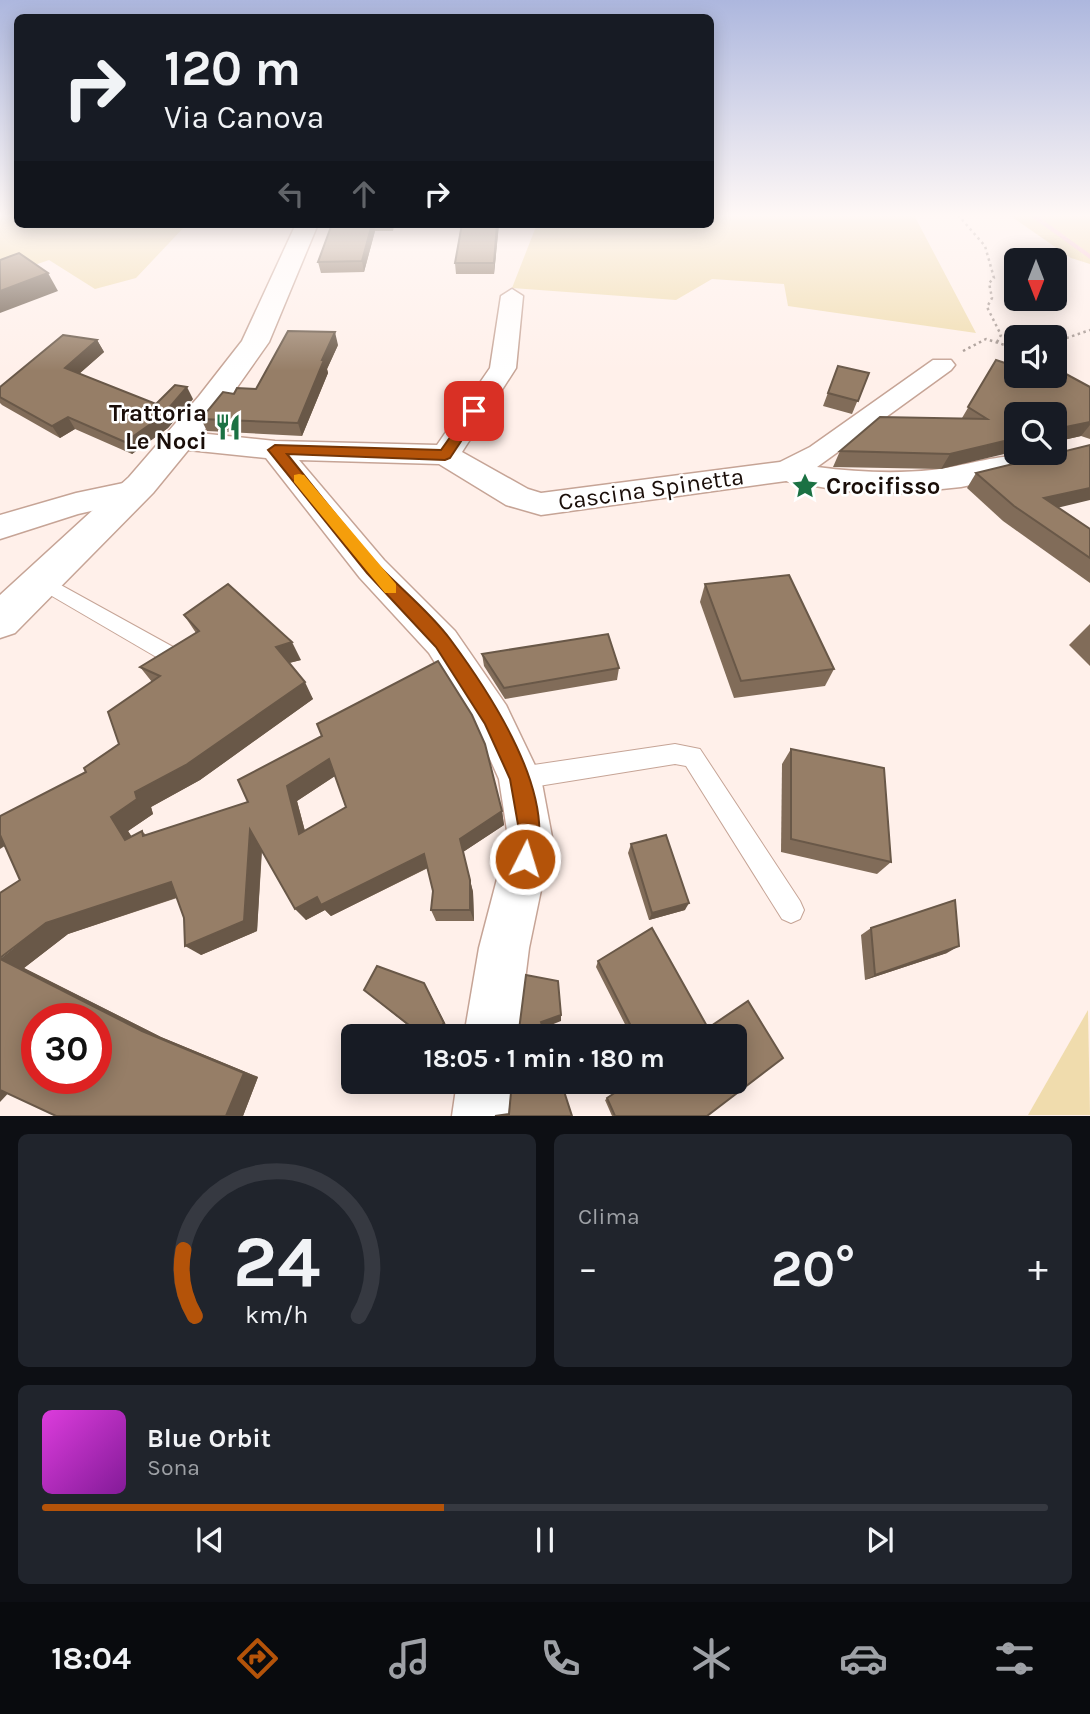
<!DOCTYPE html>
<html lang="it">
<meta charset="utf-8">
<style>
:root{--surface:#171b24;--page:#20242c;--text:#f1f3f6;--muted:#9ea1a6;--line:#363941;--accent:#b45309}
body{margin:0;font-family:Karla,sans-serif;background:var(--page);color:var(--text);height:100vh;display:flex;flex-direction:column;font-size:26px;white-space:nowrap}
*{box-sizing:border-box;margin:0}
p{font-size:23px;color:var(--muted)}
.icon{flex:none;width:38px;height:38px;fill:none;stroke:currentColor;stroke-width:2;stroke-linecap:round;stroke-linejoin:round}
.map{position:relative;height:1116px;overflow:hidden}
.panel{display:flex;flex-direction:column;gap:18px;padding:18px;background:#0d0f14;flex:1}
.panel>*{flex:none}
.top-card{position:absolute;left:14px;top:14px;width:700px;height:214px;border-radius:10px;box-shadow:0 4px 18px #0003;background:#171b24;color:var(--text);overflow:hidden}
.needle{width:46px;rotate:180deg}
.fabs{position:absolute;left:1004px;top:248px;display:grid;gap:14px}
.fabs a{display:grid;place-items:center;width:63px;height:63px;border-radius:10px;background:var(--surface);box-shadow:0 4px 18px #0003;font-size:35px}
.speed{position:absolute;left:21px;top:1003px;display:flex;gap:14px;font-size:35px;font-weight:700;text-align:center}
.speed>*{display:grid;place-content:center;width:91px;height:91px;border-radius:50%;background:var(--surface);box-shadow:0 4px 18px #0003;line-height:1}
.speed .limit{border:10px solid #d22;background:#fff;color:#111}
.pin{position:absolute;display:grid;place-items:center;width:60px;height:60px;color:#fff;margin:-30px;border-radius:14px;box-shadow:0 4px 10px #0006}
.me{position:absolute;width:77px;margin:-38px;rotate:5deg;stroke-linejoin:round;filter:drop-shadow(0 0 5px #0008)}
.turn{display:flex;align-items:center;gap:24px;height:147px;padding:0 35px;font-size:32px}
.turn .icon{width:91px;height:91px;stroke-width:2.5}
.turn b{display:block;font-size:49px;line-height:60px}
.lanes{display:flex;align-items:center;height:66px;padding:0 35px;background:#0003;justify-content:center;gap:35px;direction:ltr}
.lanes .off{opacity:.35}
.big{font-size:52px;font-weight:700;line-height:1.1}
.panel .widget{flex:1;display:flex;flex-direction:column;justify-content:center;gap:10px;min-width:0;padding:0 24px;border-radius:10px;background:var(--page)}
.panel .dial{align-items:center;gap:0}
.dial svg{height:182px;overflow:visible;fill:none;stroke:var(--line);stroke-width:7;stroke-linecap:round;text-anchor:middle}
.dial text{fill:var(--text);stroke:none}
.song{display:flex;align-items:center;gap:21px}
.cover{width:84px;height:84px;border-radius:10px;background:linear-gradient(135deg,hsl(300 70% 55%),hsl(290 70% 35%))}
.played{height:7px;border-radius:4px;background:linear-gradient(90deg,var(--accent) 40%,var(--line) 40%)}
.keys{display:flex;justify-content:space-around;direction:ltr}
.heat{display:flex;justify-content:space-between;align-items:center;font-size:38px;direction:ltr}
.panel .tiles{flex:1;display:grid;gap:18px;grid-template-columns:1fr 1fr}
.widget:last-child{grid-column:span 2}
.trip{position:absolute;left:341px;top:1024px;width:406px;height:70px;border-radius:10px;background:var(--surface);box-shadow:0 4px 18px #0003;font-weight:700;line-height:70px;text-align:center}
.tabs{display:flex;height:112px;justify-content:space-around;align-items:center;background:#090b0e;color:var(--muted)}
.tabs .icon{width:49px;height:49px}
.tabs .current{color:var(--accent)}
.tabs b{font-size:32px;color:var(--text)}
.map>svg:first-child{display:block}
.green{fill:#f0dcad}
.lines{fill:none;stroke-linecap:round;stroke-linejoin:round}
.stream{fill:#f6bcce;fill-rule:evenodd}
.service-casing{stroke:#c6a496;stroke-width:2}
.minor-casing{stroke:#c6a496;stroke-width:3}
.secondary-casing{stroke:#c6a496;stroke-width:3}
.path{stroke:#a3958f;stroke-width:2.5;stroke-dasharray:2.5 3.5;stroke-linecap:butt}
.service{fill:#fff;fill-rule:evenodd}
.minor{fill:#fff;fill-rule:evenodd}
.secondary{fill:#fff;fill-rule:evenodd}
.wall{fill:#816c59;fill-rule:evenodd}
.shaded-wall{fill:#695848}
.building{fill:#967e67;stroke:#695848;stroke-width:2;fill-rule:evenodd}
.route{fill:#b45309;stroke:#753606;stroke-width:2}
.slow{fill:#f59e0b}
.labels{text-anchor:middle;stroke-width:5;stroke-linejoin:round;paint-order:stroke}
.poi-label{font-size:24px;font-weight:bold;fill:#1a0e09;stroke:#fff;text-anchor:end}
.street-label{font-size:24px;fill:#1a0e09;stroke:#fff}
</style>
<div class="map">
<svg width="1090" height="1116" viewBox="0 0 1090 1116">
<rect width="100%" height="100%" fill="#fff0ea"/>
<g class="green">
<polygon points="0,215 17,215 18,224 187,224 136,278 95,289 49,260 0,277"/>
<polygon points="711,215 914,215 976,333 788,306 784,284 712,279 676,300 512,288 537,224 710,224"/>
<polygon points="1009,215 1090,215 1090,264 1071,258"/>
<polygon points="1088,1010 1090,1115 1028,1115"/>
</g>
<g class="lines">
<polygon class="stream" points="1029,215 1036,215 1090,254 1090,259"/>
<g class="service-casing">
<g id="service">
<polygon points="39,573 184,653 187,659 184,665 177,667 170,665 33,585 30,580 33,575"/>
<polygon points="675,744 700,749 800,901 804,910 800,919 791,923 782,919 686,766 675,764 520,789 512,786 509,778 512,770 520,767"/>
</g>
</g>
<g class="minor-casing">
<g id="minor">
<path d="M512,289L523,296L516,368L462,452L528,489L541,493L780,462L810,447L933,360H951L955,365L951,370L817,467C856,472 894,474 932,470C959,468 1006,451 1029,458L1034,465L1029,472L1019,475L961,487L903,493L844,491L786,481L541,515L506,505L439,464L299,460L384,560L455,631L506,705L541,778L552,837L529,948L518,1036H464L479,948L508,837L499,779L477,730L429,653L360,578L266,458L179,449L169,446L165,440L169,434L179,431L275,441L437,445L490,368L501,296Z"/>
<polygon points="133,481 144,485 148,492 144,499 78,514 0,539 0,515 76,493"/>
<polygon points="457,1082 512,1082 508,1116 452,1116"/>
</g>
</g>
<g class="secondary-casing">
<polygon id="secondary" points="296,224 318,224 269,342 221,410 153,493 15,633 0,638 0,595 129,477 199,396 242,341"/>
</g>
<g class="path">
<polyline points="958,215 985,246 994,278 989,283 992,298 987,307 1001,335 996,344"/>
<polyline points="1055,342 1090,330"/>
<polyline points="963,351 986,339 1017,349"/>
</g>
<use href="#service" class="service"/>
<use href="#minor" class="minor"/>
<use href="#secondary" class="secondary"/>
</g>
<g class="wall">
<polygon points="332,224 499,224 494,274 456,274 455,263 461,225 394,226 393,231 375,231 364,272 321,273 318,262"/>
<polygon points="97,340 104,352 79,374 156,404 193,399 168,428 132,454 75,429 60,438 2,405 0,403 0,387"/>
<polygon points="338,345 327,369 328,373 302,436 207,431 201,419 234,394 256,389"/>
<polygon points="996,360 1017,367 1090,387 1090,439 1081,436 1059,441 1055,446 1055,415 941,469 833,467 840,451 962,418"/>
<polygon points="838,366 869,373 852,414 823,406"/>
<polygon points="976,473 1058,508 1090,529 1090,583 1003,521 967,488"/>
<polygon points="705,584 834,669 825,686 734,698 700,602"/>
<path d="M184,615L301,660L289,663L313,699L200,780L151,807L153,814L128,831L132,837L142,831L146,835L248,802L322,736L502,811L504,825L463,852L473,892L474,921H436L431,910L433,891L428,868L331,916L325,910L306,920L262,851L257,931L201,955L184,918L177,898L68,934L24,968L161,1037L258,1077L243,1116H56L8,1093L20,880L86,772L119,744L152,682L140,667L196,633ZM335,776L346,807L305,831L297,801Z"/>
<polygon points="1090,624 1090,666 1069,645"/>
<polygon points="482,654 619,668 617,680 505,699 484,666"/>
<polygon points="791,749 891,862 877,874 781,852 782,764"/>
<polygon points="631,844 685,910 649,920 628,853"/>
<polygon points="652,928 708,1028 748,1001 783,1058 707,1116 612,1116 605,1100 631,1082 735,1082 735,1036 631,1036 596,967 598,961"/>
<polygon points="871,928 947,953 865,980 861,935"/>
<polygon points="424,983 447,1027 440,1036 421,1036 364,990"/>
</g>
<g class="shaded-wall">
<polygon points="372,224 374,224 375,231 364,272 362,261"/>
<polygon points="497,224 499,224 494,274 494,263"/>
<polygon points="48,273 58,291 0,313 0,291"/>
<polygon points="335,332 338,345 327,369 328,373 302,436 298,423 322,360"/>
<polygon points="97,340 104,352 72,380 65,368"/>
<polygon points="187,387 193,399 168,428 132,454 125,442"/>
<polygon points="68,417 75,429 60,438 52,426"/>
<polygon points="1090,422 1090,425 1081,436 1059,441 1063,435 1065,427"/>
<polygon points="1017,438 1017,451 941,469 950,454"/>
<polygon points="1090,488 1090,500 1032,514 1044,498"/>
<polygon points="292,642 301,660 285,664 276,647"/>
<polygon points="305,682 313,699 200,780 151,807 153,814 128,831 142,854 125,840 111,817 135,792"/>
<polygon points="329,759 338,774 297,801 309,847 299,834 287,786"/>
<polygon points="502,811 504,825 463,852 473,892 474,921 470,910 460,839"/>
<polygon points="0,820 11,842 0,849"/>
<polygon points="250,830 262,844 257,931 201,955 185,946"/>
<polygon points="424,854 429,867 331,916 325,910 306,920 295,909 317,897"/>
<polygon points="171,882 187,894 68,934 24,968 161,1037 258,1077 243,1116 226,1116 142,1031 0,959 46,923"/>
<polygon points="689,903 685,910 649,920 652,913"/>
<polygon points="959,946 947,953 865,980 875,975"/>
<polygon points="424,983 447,1027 440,1036 433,1036"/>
<polygon points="561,1015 561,1021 541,1029 541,1022"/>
<polygon points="0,1085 14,1087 0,1102"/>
</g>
<g class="building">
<polygon points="332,224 372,224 362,261 318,262"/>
<polygon points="462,224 497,224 494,263 455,263"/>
<polygon points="19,253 48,273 0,291 0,260"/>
<polygon points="288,331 335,332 322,360 324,360 298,423 201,419 223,392 234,394 237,388 256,389"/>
<polygon points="63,335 97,340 65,368 156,404 175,385 187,387 162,416 125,442 68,417 52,426 0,397 0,387"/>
<polygon points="996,360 1017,367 1017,376 1055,376 1055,368 1090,387 1090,422 1065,427 1063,435 1055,435 1055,415 1017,415 1017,438 950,454 840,451 880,417 987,419 968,407"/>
<polygon points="838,366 869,373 858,401 828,393"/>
<polygon points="1090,445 1090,488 1044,498 1090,529 1090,558 1014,506 976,473"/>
<polygon points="789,575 834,669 741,681 705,584"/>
<path d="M228,584L292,642L276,647L305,682L186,765L135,792L137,799L111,817L125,840L142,831L143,836L248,802L238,780L322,736L317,724L438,661L472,715L485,744L502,811L460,839L470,880V910H431L433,891L424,854L321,905L317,897L295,909L250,830L244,921L185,946L184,918L171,882L46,923L0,958V893L20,880L0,835V816L86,772L84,768L119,744L108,712L160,676L140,667L199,631L184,615ZM329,759L346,807L299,834L287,786Z"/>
<polygon points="608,634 619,668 504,688 482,654"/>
<polygon points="791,749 884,768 891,862 791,839"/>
<polygon points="666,835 689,903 652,913 631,844"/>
<polygon points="955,900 959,946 875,975 871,928"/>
<polygon points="652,928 708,1028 748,1001 783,1058 707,1116 615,1116 607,1098 631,1082 735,1082 735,1036 636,1036 598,961"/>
<path d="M0,959L142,1031L244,1073L226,1116H56L0,1090ZM37,1018H96V1078H37Z"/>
<polygon points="377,966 424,983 444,1023 433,1036 423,1036 364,990"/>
<polygon points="526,975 558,981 561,1015 541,1022 546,1036 497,1036 497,1032 519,1030"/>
<polygon points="512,1082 561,1082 572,1116 495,1116 509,1114"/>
</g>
<linearGradient id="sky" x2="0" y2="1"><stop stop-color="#adb7de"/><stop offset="0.58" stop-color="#fff8f6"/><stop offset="1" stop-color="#fff8f6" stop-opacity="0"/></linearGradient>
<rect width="1090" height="371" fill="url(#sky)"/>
<path class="route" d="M470,409L481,411L450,458L445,460L287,454C317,491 347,530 379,566C402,590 430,612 450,639C490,693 561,798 533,867L525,870L517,867L514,859L520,836L510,779L485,724L436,647L367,573L268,450L275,445L441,450Z"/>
<polygon class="slow" points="299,474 304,475 396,584 396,593 385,593 294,482 294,475"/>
<defs>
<g id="restaurant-bare" transform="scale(2.1)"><path d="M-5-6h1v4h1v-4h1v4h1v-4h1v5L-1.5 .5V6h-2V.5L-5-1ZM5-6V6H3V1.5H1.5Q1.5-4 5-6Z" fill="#1b7143" stroke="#fff" stroke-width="2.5" paint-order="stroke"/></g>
<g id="sight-bare" transform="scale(2.1)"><path d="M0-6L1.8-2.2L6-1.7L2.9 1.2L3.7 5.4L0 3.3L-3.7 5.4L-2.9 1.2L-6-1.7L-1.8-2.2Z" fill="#1b7143" stroke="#fff" stroke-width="2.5" paint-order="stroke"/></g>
</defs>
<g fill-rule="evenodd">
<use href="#restaurant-bare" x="228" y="427"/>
<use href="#sight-bare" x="805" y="486"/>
</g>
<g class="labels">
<g class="poi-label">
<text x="207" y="421">Trattoria<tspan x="207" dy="28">Le Noci</tspan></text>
<text x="826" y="494" text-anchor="start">Crocifisso</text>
</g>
<g class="street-label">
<text transform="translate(651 489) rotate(-8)" y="8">Cascina Spinetta</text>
</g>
</g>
</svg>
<div class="fabs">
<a><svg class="needle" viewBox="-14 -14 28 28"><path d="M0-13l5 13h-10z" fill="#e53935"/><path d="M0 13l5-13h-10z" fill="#9ea1a6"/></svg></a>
<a><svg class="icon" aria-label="sound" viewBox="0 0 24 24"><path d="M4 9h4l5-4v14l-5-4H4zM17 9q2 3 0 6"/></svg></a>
<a><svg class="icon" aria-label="search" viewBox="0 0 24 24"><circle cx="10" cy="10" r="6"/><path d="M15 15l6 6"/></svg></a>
</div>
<div class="speed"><div class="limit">30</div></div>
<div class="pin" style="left:474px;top:411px;background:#d93025"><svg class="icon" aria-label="arrive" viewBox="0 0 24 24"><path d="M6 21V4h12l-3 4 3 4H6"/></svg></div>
<svg class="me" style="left:525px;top:859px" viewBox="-20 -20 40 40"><circle r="17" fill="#b45309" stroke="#fff" stroke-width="3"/><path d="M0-11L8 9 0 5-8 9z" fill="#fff"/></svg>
<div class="trip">18:05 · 1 min · 180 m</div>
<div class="top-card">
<div class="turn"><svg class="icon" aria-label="right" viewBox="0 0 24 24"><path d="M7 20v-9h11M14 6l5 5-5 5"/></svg><div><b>120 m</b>Via Canova</div></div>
<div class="lanes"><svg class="icon off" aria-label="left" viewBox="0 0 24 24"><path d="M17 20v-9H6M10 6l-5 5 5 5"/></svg><svg class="icon off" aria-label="ahead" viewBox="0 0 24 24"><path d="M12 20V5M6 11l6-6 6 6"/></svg><svg class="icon" aria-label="right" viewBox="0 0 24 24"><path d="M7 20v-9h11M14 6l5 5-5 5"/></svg></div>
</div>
</div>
<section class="panel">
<div class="tiles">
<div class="widget dial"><svg viewBox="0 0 100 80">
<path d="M14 69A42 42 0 1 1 86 69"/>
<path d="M14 69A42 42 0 0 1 9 40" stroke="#b45309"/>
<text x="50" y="56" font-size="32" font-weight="700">24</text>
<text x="50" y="72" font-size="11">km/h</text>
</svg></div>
<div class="widget"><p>Clima</p>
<div class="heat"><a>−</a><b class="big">20°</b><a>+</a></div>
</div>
<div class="widget">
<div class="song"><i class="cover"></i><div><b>Blue Orbit</b><p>Sona</p></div></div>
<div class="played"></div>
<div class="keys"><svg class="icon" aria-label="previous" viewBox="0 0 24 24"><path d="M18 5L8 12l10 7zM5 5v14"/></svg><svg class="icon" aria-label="pause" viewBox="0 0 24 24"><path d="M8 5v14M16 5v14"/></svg><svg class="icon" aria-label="next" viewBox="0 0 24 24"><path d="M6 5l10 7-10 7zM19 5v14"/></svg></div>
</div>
</div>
</section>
<nav class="tabs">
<b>18:04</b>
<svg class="icon current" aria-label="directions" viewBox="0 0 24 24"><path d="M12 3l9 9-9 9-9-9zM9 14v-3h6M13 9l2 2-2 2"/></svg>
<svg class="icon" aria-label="music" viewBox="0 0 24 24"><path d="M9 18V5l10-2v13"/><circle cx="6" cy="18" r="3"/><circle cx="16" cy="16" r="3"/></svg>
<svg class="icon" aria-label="phone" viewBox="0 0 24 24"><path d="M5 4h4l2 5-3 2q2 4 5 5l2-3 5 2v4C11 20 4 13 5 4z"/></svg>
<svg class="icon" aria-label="climate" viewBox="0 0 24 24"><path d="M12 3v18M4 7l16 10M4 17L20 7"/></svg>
<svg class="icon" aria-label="car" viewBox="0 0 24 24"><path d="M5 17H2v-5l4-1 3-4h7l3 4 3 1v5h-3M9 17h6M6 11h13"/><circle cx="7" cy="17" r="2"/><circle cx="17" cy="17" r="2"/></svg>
<svg class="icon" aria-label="filters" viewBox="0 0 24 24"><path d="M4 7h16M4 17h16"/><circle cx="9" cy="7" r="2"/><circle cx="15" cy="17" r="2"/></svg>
</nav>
